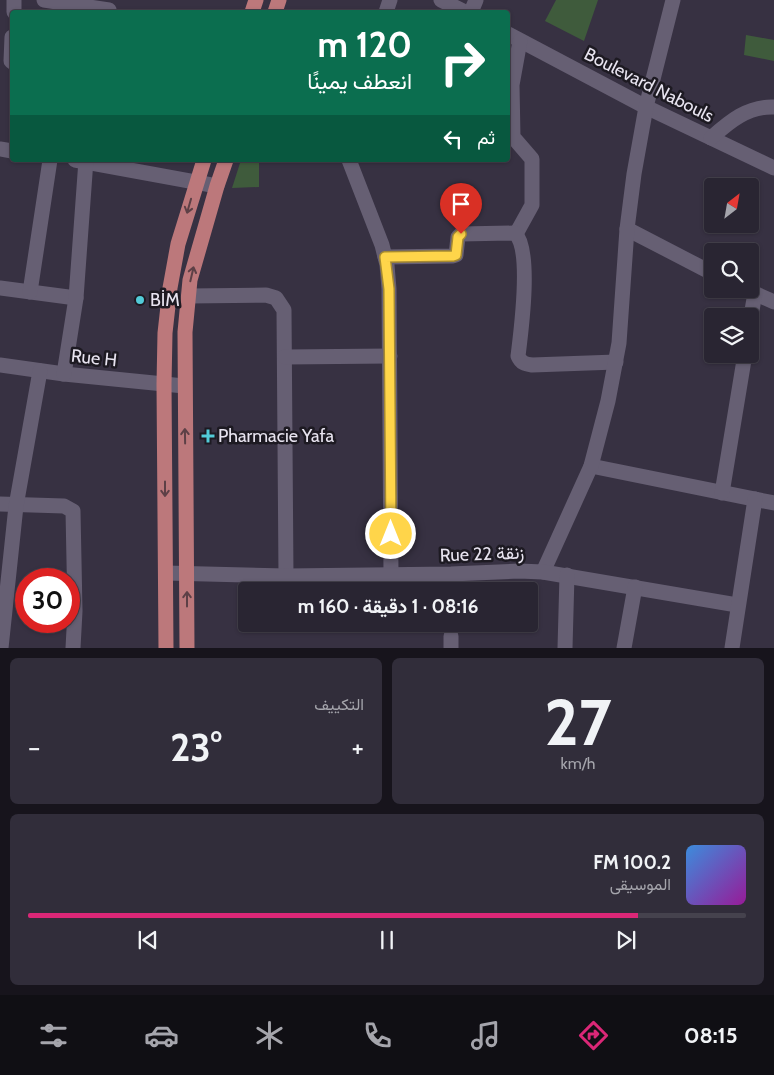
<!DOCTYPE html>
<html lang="ar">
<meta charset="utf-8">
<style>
:root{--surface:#292532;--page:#312d3a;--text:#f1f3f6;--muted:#a5a5ac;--line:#45424d;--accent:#db2777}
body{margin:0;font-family:Cabin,Vazirmatn,sans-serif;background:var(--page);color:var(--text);direction:rtl;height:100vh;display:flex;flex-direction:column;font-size:19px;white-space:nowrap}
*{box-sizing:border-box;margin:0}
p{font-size:16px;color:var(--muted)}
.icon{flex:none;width:28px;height:28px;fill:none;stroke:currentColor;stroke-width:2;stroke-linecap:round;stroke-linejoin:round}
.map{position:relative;height:648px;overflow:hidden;direction:ltr}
.sheet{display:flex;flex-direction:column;gap:10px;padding:10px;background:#17141c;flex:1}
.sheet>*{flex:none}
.hud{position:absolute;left:10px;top:10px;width:500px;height:152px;border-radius:5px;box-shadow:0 1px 4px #0004,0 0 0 1px var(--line);direction:rtl;background:#0b6e4f;color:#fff;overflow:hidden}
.needle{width:32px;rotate:31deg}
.tools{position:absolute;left:704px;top:178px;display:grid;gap:10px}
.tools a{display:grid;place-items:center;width:55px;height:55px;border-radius:5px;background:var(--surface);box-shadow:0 1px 4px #0004,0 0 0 1px var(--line);font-size:25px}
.speed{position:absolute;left:15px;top:568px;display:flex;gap:10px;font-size:25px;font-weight:700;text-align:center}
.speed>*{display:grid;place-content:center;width:65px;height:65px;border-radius:50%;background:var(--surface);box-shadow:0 1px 4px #0004,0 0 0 1px var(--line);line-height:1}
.speed .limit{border:8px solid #d22;background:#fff;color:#111}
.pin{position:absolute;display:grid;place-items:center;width:42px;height:42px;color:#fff;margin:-51px -21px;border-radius:50% 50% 50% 0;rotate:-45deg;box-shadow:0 0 5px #0007}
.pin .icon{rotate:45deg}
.me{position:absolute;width:55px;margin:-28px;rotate:0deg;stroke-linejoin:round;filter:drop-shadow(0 0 4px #0008)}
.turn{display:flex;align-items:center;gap:18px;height:105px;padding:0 15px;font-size:22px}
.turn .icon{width:65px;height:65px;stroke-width:2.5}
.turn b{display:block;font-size:35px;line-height:42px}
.then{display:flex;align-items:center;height:48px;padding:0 15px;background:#0003;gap:10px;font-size:19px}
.big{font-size:38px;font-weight:700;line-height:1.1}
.sheet .widget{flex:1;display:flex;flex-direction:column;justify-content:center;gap:8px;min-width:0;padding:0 18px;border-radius:8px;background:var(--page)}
.sheet .dial{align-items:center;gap:0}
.dial b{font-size:65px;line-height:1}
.song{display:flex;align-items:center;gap:15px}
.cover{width:60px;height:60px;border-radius:8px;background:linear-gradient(135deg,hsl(210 70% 55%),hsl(300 70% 35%))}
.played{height:5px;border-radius:2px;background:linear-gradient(90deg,var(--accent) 85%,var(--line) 85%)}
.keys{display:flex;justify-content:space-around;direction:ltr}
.heat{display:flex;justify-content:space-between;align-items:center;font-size:28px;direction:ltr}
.sheet .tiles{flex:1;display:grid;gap:10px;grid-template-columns:1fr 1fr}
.widget:last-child{grid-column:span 2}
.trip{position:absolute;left:238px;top:582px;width:300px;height:50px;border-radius:5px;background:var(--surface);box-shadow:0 1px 4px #0004,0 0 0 1px var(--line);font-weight:700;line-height:50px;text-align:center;direction:rtl}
.menu{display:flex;height:80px;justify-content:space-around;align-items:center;background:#100f14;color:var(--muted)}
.menu .icon{width:35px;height:35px}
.menu .current{color:var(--accent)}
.menu b{font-size:22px;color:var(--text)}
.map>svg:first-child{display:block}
.green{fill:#3f5b3c}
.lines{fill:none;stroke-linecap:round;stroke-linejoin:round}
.minor{stroke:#665f73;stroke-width:15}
.major{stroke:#bc787b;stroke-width:15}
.oneway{stroke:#5d4046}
.route-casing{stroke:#a68a30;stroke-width:12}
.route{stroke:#ffd54a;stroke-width:9}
.poi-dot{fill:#52cbd8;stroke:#1d1a22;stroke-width:2}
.labels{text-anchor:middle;stroke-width:5;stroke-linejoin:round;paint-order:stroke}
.street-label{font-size:18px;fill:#e8e4f0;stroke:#1d1a22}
.poi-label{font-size:18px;fill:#e8e4f0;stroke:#1d1a22;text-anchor:start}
</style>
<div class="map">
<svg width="774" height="648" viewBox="0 0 774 648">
<rect width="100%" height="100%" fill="#373142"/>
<g class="green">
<polygon points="556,0 598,0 584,41 545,21"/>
<polygon points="746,35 774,40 774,61 744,55"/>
<polygon points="241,160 259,160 259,187 232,188"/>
</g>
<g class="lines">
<g class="minor">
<polyline points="44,0 109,10"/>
<polyline points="441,0 465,12"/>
<polyline points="14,12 14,0"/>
<polyline points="386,12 390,0"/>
<polyline points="471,12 476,0"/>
<polyline points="508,34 646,107 774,168"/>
<polyline points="12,37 11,61 12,62"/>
<path d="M711,138C730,121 748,106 774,107"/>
<polyline points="0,149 12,151"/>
<polyline points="75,160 217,186"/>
<polyline points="349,160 382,245 387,265 389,289 391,574"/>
<polyline points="627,229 712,273"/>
<polyline points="516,234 532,205 532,159 513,137 512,85 520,41"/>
<path d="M385,257L453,256L456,255L458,237L461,234L515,233C532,250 521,332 518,356C521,363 525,364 532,365L616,362"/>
<polyline points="0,288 76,298"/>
<polyline points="745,289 774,302"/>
<polyline points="30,292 50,160"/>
<polyline points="189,296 266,295 276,298 284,310 286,576"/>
<polyline points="750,322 755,293"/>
<polyline points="285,357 390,356"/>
<polyline points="0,365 64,374 184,386"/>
<polyline points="64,374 76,298 86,160"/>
<polyline points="591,466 774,503"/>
<polyline points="722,493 745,354"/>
<polyline points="0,504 64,506 73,511 75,611 73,648"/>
<polyline points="543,572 591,466 608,401 619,343 627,229 634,174 646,107 673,0"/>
<polyline points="166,573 286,576 451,574 519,571 543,572 737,605"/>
<polyline points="451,636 451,648"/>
<polyline points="1,648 16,506 40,371"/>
<polyline points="565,648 567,575"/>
<polyline points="624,648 635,587"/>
<polyline points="732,648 755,499"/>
</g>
<g class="major">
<polyline points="252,12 256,0"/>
<polyline points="275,12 279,0"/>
<polyline points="166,648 164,384 165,333 170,288 178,244 204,160"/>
<polyline points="187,648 185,332 190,280 217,186 226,160"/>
</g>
</g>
<defs><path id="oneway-shaft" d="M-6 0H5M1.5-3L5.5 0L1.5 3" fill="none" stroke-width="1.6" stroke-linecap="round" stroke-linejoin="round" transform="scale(1.25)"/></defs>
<g class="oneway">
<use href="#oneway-shaft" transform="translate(189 206) rotate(106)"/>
<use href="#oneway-shaft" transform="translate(192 274) rotate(-77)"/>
<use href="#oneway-shaft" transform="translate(185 436) rotate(-91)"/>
<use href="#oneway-shaft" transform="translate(165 489) rotate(90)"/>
<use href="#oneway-shaft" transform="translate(187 599) rotate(-90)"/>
</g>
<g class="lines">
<g class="route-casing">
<polyline id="route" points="391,534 389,289 385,257 453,256 456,255 458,237 461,234"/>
</g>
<use href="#route" class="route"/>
</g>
<g class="poi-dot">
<circle cx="140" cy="300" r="5"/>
<path d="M205.5 428.5h5v5h5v5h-5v5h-5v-5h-5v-5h5z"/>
</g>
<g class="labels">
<g class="street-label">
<text transform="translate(649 85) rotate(27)" y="6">Boulevard Nabouls</text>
<text transform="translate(94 358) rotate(6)" y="6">Rue H</text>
<text transform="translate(482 554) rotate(-2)" y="6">Rue 22 زنقة</text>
</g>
<g class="poi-label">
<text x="150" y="306">BİM</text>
<text x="218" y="442">Pharmacie Yafa</text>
</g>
</g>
</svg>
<div class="tools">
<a><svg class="needle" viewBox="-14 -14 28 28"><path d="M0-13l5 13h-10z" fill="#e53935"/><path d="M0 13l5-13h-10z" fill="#a5a5ac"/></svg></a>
<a><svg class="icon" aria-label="search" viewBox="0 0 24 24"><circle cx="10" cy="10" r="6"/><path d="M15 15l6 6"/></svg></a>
<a><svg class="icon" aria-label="layers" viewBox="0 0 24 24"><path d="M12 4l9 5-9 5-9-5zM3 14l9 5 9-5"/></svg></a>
</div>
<div class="speed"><div class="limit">30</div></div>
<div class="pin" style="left:461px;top:234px;background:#d93025"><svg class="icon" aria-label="arrive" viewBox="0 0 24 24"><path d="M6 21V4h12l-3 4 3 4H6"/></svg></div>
<svg class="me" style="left:391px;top:534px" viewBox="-20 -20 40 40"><circle r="17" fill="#ffd54a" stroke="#fff" stroke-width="3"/><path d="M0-11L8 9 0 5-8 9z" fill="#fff"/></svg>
<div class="trip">08:16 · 1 دقيقة · 160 m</div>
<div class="hud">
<div class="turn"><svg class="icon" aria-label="right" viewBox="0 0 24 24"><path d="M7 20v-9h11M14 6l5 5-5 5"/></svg><div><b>120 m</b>انعطف يمينًا</div></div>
<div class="then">ثم<svg class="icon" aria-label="left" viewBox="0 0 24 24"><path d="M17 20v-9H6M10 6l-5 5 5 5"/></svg></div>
</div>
</div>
<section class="sheet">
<div class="tiles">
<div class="widget dial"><b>27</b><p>km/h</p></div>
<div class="widget"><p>التكييف</p>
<div class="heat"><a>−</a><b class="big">23°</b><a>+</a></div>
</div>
<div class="widget">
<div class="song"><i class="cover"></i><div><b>100.2 FM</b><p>الموسيقى</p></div></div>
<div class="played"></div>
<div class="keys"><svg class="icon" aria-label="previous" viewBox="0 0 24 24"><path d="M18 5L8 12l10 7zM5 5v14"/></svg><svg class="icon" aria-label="pause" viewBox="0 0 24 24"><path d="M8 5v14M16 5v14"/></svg><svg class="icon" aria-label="next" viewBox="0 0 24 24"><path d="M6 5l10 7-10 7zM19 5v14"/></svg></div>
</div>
</div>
</section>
<nav class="menu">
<b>08:15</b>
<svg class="icon current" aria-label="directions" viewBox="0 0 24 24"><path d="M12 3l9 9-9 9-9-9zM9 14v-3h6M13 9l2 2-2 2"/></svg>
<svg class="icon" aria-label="music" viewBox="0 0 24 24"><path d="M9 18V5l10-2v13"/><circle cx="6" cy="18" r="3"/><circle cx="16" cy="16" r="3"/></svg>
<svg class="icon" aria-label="phone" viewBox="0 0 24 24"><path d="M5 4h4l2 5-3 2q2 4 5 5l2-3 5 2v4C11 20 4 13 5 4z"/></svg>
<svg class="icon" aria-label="climate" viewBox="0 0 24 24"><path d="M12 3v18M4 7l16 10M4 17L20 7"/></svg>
<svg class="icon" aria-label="car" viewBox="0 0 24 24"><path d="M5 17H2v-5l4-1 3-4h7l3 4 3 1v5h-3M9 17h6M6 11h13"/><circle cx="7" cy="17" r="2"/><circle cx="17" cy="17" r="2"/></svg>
<svg class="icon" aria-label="filters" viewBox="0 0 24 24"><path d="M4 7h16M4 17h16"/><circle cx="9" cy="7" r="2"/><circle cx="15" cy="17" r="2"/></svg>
</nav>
